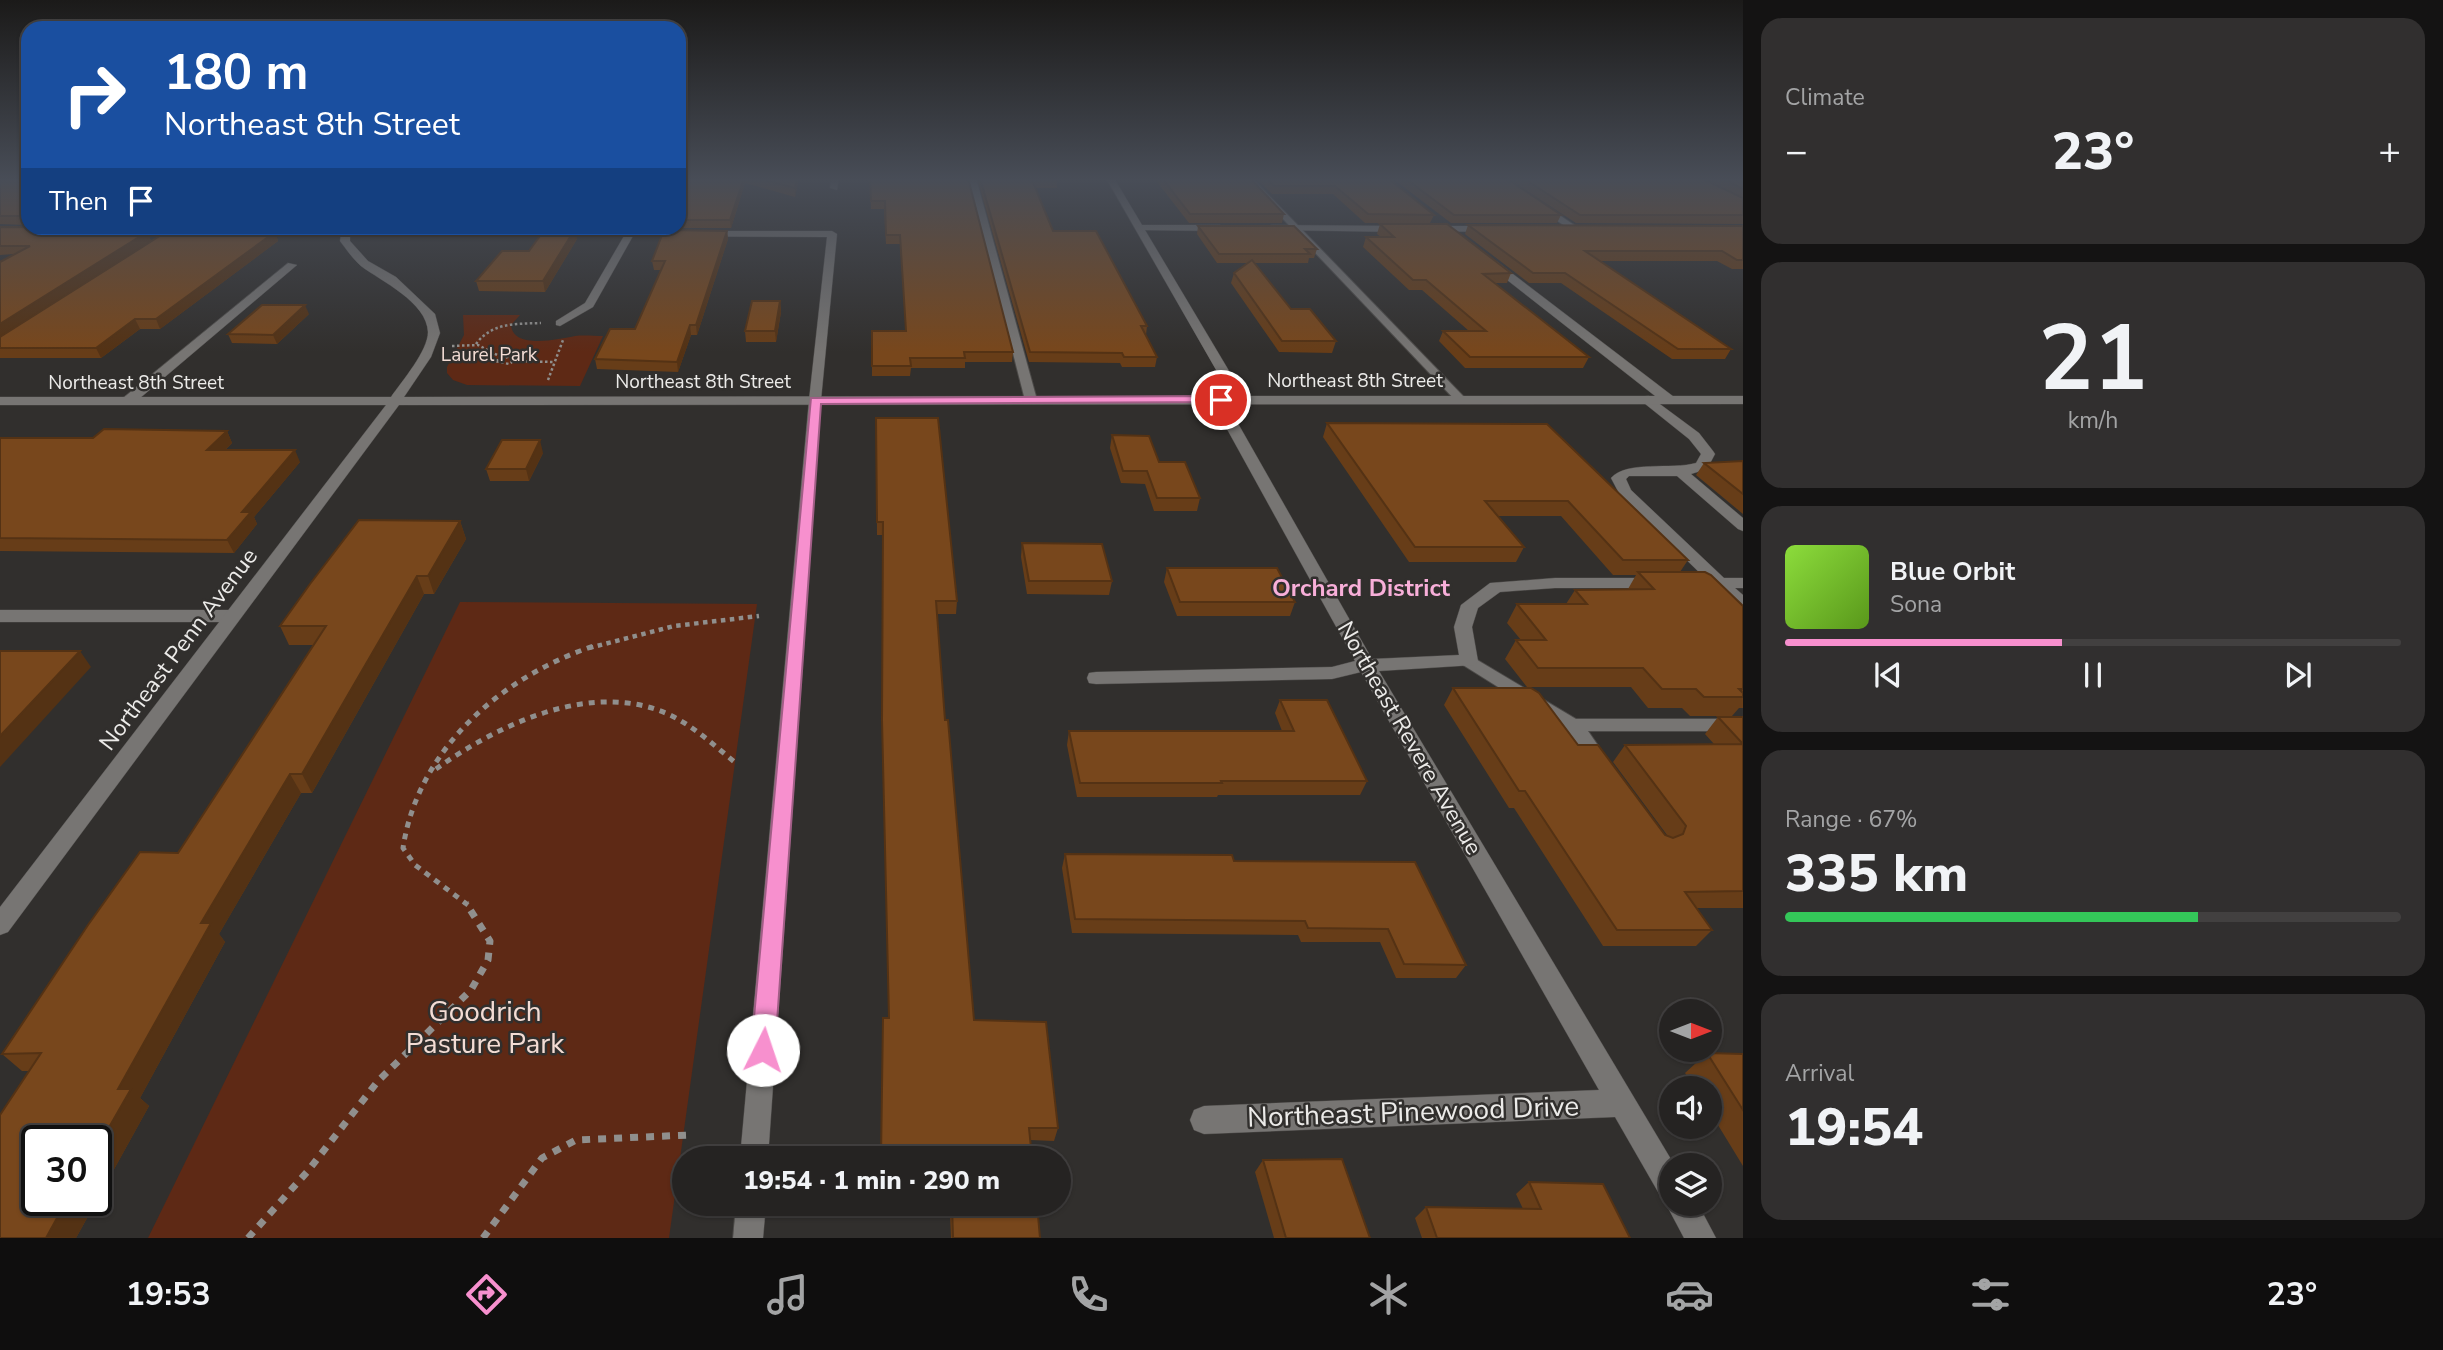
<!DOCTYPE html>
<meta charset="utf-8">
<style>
:root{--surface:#252322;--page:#312f2f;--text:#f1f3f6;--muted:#a3a4a5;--line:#424040;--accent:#f790ce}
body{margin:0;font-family:"Nunito Sans",sans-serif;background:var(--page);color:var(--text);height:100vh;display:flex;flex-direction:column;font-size:26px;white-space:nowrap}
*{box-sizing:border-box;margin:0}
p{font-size:23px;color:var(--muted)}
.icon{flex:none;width:38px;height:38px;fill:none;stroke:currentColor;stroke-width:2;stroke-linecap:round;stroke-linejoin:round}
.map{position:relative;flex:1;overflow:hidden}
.sheet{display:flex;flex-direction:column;gap:18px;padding:18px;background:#141313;width:700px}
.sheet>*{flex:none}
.banner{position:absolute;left:21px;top:21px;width:665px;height:214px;border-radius:21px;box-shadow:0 2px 5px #0004,0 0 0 2px var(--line);background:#1a4fa0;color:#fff;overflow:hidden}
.needle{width:46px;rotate:90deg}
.fabs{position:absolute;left:1659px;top:999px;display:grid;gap:14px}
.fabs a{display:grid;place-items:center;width:63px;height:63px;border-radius:50%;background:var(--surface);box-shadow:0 2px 5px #0004,0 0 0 2px var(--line);font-size:35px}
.speed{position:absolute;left:21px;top:1125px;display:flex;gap:14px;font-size:35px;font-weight:700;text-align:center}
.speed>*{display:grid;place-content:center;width:91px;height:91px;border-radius:50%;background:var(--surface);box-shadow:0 2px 5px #0004,0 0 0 2px var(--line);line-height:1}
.speed .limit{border:4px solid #111;border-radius:10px;background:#fff;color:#111}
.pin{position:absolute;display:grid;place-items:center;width:60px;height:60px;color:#fff;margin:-30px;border:4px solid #fff;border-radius:50%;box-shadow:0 2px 7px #0007}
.me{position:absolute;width:77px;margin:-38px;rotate:4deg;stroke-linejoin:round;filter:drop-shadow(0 0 5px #0008)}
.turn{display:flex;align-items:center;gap:24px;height:147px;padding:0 28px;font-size:32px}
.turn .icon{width:91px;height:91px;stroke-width:2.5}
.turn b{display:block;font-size:49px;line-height:60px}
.then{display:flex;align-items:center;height:66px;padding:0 28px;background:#0003;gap:14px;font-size:26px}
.big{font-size:52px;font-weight:800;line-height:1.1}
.sheet .card{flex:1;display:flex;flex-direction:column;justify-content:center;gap:10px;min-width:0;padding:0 24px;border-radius:21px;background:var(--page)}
.sheet .dial{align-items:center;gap:0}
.dial b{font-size:91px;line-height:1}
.song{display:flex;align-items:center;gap:21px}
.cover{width:84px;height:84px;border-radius:10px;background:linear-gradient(135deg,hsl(90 70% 55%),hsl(90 70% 35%))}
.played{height:7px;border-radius:4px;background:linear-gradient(90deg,var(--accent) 45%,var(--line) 45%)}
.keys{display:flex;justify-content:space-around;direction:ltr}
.heat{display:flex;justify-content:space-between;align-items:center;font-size:38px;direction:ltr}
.charge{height:10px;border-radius:5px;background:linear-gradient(90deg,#34c759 67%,var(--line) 0)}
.trip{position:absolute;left:672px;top:1146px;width:399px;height:70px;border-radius:35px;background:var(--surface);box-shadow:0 2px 5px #0004,0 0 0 2px var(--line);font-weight:800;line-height:70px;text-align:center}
.dock{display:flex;height:112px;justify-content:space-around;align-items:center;background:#0f0e0e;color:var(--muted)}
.dock .icon{width:49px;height:49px}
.dock .current{color:var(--accent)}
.dock b{font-size:32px;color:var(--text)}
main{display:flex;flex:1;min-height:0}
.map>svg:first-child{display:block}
.green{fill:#5e2915}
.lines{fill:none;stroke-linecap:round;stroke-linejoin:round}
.lane-casing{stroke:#4c4a48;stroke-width:2}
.street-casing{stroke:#4c4a48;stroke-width:1}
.secondary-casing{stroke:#4c4a48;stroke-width:1}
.path-far3{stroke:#908f8d;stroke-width:2.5;stroke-dasharray:2.5 2.5;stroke-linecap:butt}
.path-far2{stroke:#908f8d;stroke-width:4.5;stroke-dasharray:4.5 4.5;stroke-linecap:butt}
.path-far1{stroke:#908f8d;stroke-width:5;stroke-dasharray:6 6;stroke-linecap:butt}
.path{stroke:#908f8d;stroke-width:7;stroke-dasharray:8 8;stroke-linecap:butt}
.lane{fill:#777573;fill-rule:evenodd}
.street{fill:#777573;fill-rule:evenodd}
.secondary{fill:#777573;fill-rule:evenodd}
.wall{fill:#673d18}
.shaded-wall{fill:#543214}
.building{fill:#78471c;stroke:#543214;stroke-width:2}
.route{fill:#f790ce;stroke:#a15e86;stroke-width:2}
.labels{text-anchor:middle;stroke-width:5;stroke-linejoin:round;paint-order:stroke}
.far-park-label{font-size:19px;fill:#f3dcd4;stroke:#312f2d}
.far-street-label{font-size:19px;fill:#ecebe9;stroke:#312f2d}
.street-label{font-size:23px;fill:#ecebe9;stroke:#312f2d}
.neighbourhood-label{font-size:24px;font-weight:bold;fill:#f8afd9;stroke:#312f2d}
.near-park-label{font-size:28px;fill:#f3dcd4;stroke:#312f2d}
.near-street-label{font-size:28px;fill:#ecebe9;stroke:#312f2d}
</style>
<main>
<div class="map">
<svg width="1743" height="1238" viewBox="0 0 1743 1238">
<rect width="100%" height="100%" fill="#312f2d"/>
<g class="green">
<path d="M463,315H520L511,325C513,350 559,339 575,336C584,335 594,336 603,336L580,386L467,385L453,380L447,373V367L464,335Z"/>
<polygon points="460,602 757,604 669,1238 148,1238"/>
</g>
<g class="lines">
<g class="lane-casing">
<g id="lane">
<polygon points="968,178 976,178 1037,400 1035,402 1031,403 1025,400"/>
<polygon points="1244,178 1252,178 1465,398 1465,402 1457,402"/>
<polygon points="1540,206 1546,206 1580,229 1573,231 1540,210"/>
<polygon points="1469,655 1576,719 1743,719 1743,731 1588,731 1608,760 1606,765 1599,767 1592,765 1567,730 1463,665 1461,661"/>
</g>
</g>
<g class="street-casing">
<g id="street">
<polygon points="831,178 839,178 837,190 830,188"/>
<polygon points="1139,225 1220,225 1225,228 1220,231 1136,230 1136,226"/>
<polygon points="1272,225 1402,226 1407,229 1402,232 1269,230 1269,226"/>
<polygon points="1430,226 1489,226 1494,229 1489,232 1427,231 1427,227"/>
<polygon points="114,228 178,228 182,230 177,233 115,233 110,230"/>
<polygon points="629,228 637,228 636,231 832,231 837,234 821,400 768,1158 740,1158 809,400 827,237 633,236 593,307 560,326 556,325 556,321 585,303 624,236 501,236 496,233 501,230 627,231"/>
<polygon points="1488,261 1496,261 1674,397 1674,403 1664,403 1488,265"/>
<polygon points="288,263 297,265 133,404 123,404 123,398"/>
<polygon points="1240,396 1246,400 1236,420 1372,659 1459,655 1454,627 1461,605 1490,583 1555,578 1656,578 1664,583 1656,588 1555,588 1500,592 1478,608 1472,627 1478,661 1475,665 1379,671 1675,1166 1671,1166 1671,1204 1698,1204 1716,1238 1684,1238 1666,1204 1668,1200 1661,1197 1615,1117 1204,1134 1194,1130 1190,1120 1194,1110 1204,1106 1599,1090 1361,672 1332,679 1096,684 1089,683 1087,678 1089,673 1096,672 1332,667 1355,661 1222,420 1235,397"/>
<path d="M1649,396L1699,433L1713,451L1715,454L1707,469L1691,474L1743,518V531L1738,529L1677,476H1629L1626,479L1631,490L1724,578H1743V588H1735L1743,595V610L1737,609L1716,588L1692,587L1690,583L1692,579L1705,578L1620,495L1611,478C1627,460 1672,470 1696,463L1701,454L1689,439L1644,403V397Z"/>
<polygon points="0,610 233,610 242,616 233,622 0,622"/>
<polygon points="736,1204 766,1204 763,1238 733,1238"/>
</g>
</g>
<g class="secondary-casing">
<path id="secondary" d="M1106,178H1114L1244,396H1743V404L399,405L8,932L0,935V907L386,405H0V397H391C402,381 428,351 428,332C427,302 381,281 361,266C353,259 346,249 340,241L342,228H350V241L368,261L396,277L435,314L440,333L431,357L404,397L1231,396Z"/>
</g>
<g class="path-far3">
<path d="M476,344C492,322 517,324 541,323"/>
<polyline points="452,346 478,345 501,357"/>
<polygon points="511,356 516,359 509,364 495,361"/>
<polyline points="515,361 553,362"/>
<polyline points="548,380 563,340"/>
</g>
<polyline class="path-far2" points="589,648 674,626 759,616"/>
<g class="path-far1">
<path d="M436,769C499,724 595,678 672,716C696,728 716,747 737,764"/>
<path d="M468,905L415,865L403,848C418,748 503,676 594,646"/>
</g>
<g class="path">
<polyline points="248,1238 307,1172 378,1081 471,990 488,960 490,941 466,903"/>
<polyline points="483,1238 542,1158 576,1140 689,1135"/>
</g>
<use href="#lane" class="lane"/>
<use href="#street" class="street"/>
<use href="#secondary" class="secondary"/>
</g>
<g class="wall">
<polygon points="0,178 28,178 28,225 0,224"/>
<polygon points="684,178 799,178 795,197 745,183 731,228 669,228 679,228 679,191"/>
<polygon points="870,178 1013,352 1012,362 965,362 965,368 911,368 910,376 872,376 872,331 906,331 900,244 886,244 884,209 871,209"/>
<polygon points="977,178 1057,178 1057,188 1035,188 1053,231 1147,326 1146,335 1157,357 1155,367 1122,367 1120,363 1029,362"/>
<polygon points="1154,178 1250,178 1284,214 1282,223 1189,223"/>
<polygon points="1256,178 1388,178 1434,215 1430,223 1365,223 1333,194 1272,194"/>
<polygon points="1392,178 1506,178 1561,215 1557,223 1451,223"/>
<polygon points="1507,178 1743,178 1743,224 1576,223"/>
<polygon points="1380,224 1511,273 1507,283 1495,283 1589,357 1583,368 1465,368 1439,341 1443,331 1469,331 1422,290 1409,290 1363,247 1366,237 1381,237 1377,234"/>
<polygon points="1468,225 1743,226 1743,269 1732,269 1717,261 1599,261 1731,349 1725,359 1672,359 1561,283 1529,283 1465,234"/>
<polygon points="1198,226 1317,249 1314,258 1309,258 1308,263 1254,263 1291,309 1336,341 1332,353 1279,352 1231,283 1234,273 1248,263 1217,263 1197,234"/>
<polygon points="0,227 147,232 151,241 24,322 215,232 222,228 282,228 282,229 276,234 278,241 160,329 140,329 101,358 0,358 0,262 14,254 0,255"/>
<polygon points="727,231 728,239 697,335 691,335 678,372 597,369 595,359 635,329 661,270 654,270 652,261"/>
<polygon points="577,239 545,292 479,291 476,281 529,251"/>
<polygon points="780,301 781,312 776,342 746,342 745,331"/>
<polygon points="309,314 277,344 232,343 228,334"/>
<polygon points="876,418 957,601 956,614 937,614 945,720 974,1020 1058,1128 1054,1141 1030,1140 889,1018 882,734 883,535 877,535"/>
<polygon points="1327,423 1547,424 1688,560 1680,572 1743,606 1743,708 1739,708 1732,716 1690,716 1682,708 1648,708 1631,687 1527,687 1505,659 1516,640 1521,640 1507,623 1517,604 1566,604 1575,590 1628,589 1636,575 1613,575 1561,516 1498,516 1524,547 1516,562 1409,562 1323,437"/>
<polygon points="227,431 232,443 225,450 300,462 254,517 257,524 234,553 0,551 0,438 93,438"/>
<polygon points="1112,435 1159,462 1200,498 1197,511 1154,511 1145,484 1121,483 1110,448"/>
<polygon points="543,453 529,481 490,481 486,469"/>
<polygon points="1743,461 1743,514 1696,475 1704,463"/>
<polygon points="460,521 466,539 434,594 424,594 312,793 301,793 219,934 225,942 140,1098 149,1106 76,1238 0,1238 29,1071 22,1071 2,1054 178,853 313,645 289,645 280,626"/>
<polygon points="1022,543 1112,581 1109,595 1027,594 1021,557"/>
<polygon points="1167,568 1295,602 1290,616 1177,616 1164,582"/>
<polygon points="1453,688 1578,745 1665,835 1667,835 1613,762 1625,745 1714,744 1705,734 1718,717 1743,717 1743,908 1697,908 1712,930 1696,946 1603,946 1514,808 1509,808 1444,705"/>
<polygon points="1280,700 1367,781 1360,795 1218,795 1217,797 1077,797 1067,745 1069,731 1282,731 1275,713"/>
<polygon points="1065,854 1234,861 1415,862 1466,965 1456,978 1396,978 1380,942 1301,942 1298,935 1072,933 1062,868"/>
<polygon points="1707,1053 1743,1054 1743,1166 1710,1112 1710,1088 1695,1088 1685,1073"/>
<polygon points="1263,1160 1370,1238 1274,1238 1255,1172"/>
<polygon points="1529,1182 1630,1238 1422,1238 1415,1218 1426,1207 1523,1209 1516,1194"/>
<polygon points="880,1204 1037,1204 1040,1238 951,1238 950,1214 880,1212"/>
</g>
<g class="shaded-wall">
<polygon points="744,178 745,178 745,183 731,228 730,220"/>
<polygon points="797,178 799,178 795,197 795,188"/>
<polygon points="137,228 141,236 147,232 151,241 0,337 0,324"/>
<polygon points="270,228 282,228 282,229 276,234 278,241 160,329 156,319"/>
<polygon points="575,229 577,239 545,292 543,281"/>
<polygon points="727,231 728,239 697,335 696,325"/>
<polygon points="780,301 781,312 776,342 775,331"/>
<polygon points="305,305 309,314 277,344 273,335"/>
<polygon points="135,319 140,329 101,358 96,348"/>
<polygon points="690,325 691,335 678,372 677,362"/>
<polygon points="227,431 232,443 213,462 207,450"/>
<polygon points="540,440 543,453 529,481 526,469"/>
<polygon points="295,450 300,462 254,517 257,524 234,553 227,540 242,512"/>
<polygon points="460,521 466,539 434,594 428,576"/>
<polygon points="417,576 424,594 312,793 302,774"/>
<polygon points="80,651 91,667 0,767 0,736"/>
<polygon points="290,774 301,793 219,934 225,942 140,1098 149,1106 76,1238 46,1238 67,1200 96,1200 96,1150 118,1089 201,923"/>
</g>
<g class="building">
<rect x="0" y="178" width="28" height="38"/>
<polygon points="684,178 744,178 730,220 679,220 679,191"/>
<polygon points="756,178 797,178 795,188"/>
<polygon points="870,178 968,178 1013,352 964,352 965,358 910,358 911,366 872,366 872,331 906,331 900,235 886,235 885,201 871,201"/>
<polygon points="980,178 1057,178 1058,180 1032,180 1053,231 1096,231 1147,326 1141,326 1157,357 1124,357 1122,353 1030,352"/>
<polygon points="1162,178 1250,178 1284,214 1190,214"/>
<polygon points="1266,178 1388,178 1434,215 1368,214 1335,186 1274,186"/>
<polygon points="1405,178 1506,178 1561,215 1454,215"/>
<polygon points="1523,178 1701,178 1743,198 1743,215 1580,215"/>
<polygon points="1722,178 1743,178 1743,189"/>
<polygon points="1380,224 1447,224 1511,273 1483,274 1589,357 1470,357 1443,331 1486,331 1426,280 1413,280 1366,237 1394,237"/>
<polygon points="1468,225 1743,226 1743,260 1737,260 1722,251 1585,251 1731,349 1678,349 1565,273 1533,273"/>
<polygon points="1198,226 1294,226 1317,249 1305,249 1310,254 1219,254"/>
<polygon points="0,227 137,228 130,232 147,232 0,324 0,262 30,246 0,246"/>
<polygon points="222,228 270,228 264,232 275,232 156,319 135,319 96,348 0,348 0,337 166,232 215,232"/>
<polygon points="545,229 575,229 543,281 476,281 502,251 529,251"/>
<polygon points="664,230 727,231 696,325 690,325 677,362 595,359 610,329 635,329 665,261 652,261"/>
<polygon points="1252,260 1291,309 1310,309 1336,341 1282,341 1234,273"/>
<polygon points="752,301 780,301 775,331 745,331"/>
<polygon points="262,305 305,305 273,335 228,334"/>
<polygon points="876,418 938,418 957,601 936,601 945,720 948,720 974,1020 1046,1022 1058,1128 1029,1128 1032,1158 881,1158 883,1018 889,1018 882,720 883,522 877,522"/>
<polygon points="1327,423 1547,424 1688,560 1623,560 1568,501 1485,501 1524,547 1415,547"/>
<polygon points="104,429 227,431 207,450 295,450 242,512 251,512 227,540 0,538 0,438 93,438"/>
<polygon points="1112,435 1149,436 1159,462 1185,462 1200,498 1157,498 1147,471 1123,471"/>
<polygon points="502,440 540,440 526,469 486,469"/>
<polygon points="1743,461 1743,494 1704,463"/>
<polygon points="359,520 460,521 428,576 417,576 302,774 290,774 201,923 211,923 118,1089 131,1089 96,1150 96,1141 37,1141 37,1200 67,1200 46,1238 0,1238 0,1115 41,1053 2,1054 88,925 140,852 178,853 326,626 280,626 310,584"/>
<polygon points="1022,543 1102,544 1112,581 1029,581"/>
<polygon points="1167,568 1277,568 1295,602 1180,602"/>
<polygon points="1638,572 1705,572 1711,575 1743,606 1743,689 1739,689 1743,693 1743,697 1704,697 1696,689 1662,689 1643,668 1538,668 1516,640 1546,640 1517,604 1587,604 1575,590 1654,589"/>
<polygon points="0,651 80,651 0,736"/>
<polygon points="1453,688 1531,688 1539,693 1578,745 1598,745 1665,835 1673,838 1683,834 1686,826 1625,745 1743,744 1718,717 1743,717 1743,891 1685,892 1712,930 1617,930 1525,791 1519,791"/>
<polygon points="1280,700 1327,700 1367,781 1221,781 1222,783 1080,783 1069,731 1294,731"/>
<polygon points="1065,854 1232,855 1234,861 1415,862 1466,965 1404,964 1388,929 1308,928 1305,921 1075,919"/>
<polygon points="1707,1053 1743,1054 1743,1110"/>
<polygon points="1342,1159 1370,1238 1286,1238 1263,1160"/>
<polygon points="1529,1182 1603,1184 1630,1238 1437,1238 1426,1207 1541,1209"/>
<polygon points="952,1204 1037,1204 1040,1238 953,1238"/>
</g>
<linearGradient id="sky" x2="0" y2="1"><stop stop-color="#1b1a19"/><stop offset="0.51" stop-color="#484d57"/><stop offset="1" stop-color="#484d57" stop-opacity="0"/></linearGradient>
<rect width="1743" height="352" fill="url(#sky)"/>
<polygon class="route" points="1221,396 1225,397 1225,402 821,404 775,1050 772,1058 763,1062 754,1058 751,1050 811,398"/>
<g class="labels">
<g class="far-park-label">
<text x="489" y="361">Laurel Park</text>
</g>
<g class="far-street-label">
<text x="1355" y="387">Northeast 8th Street</text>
<text x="703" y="388">Northeast 8th Street</text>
<text x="136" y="389">Northeast 8th Street</text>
</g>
<g class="street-label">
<text transform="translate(178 649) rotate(-53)" y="8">Northeast Penn Avenue</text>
<text transform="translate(1410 738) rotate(60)" y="8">Northeast Revere Avenue</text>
</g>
<g class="neighbourhood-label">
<text x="1361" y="596">Orchard District</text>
</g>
<g class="near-park-label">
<text x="485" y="1021">Goodrich<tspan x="485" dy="32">Pasture Park</tspan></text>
</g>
<g class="near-street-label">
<text transform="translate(1413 1111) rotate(-2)" y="10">Northeast Pinewood Drive</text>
</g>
</g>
</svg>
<div class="fabs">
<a><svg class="needle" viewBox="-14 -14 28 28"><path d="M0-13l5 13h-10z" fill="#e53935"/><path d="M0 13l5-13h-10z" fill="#a3a4a5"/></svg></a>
<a><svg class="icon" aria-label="sound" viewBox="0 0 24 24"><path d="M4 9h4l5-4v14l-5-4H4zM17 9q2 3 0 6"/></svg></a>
<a><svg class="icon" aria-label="layers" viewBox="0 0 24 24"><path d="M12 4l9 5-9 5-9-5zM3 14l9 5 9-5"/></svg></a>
</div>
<div class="speed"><div class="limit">30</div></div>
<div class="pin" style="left:1221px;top:400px;background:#d93025"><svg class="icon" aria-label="arrive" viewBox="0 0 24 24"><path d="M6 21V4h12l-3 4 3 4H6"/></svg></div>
<svg class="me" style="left:763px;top:1050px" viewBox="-20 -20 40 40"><circle r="19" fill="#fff"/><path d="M0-13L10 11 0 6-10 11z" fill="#f790ce"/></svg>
<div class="trip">19:54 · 1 min · 290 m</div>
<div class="banner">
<div class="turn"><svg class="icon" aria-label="right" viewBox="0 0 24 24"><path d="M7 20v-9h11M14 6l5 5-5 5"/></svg><div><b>180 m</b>Northeast 8th Street</div></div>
<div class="then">Then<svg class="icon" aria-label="arrive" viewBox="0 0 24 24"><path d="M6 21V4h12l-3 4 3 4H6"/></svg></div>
</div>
</div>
<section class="sheet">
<div class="card"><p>Climate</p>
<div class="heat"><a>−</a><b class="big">23°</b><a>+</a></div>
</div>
<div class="card dial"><b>21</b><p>km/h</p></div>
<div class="card">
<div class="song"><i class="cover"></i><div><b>Blue Orbit</b><p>Sona</p></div></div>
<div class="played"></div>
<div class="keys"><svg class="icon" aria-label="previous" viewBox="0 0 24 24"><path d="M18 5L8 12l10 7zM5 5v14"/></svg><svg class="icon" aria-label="pause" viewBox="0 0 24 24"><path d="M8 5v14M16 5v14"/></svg><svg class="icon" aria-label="next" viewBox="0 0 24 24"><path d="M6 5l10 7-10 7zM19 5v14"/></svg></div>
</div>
<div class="card"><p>Range · 67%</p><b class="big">335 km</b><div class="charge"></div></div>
<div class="card"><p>Arrival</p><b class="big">19:54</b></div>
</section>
</main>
<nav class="dock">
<b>19:53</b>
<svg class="icon current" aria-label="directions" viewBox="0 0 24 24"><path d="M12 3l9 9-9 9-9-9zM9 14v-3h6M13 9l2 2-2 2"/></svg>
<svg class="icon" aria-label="music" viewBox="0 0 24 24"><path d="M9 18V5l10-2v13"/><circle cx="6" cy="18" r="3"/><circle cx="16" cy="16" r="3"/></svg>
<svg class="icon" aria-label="phone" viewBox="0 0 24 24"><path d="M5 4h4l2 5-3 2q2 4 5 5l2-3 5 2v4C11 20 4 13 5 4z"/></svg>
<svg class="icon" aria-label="climate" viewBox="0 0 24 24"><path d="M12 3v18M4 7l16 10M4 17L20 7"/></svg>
<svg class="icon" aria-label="car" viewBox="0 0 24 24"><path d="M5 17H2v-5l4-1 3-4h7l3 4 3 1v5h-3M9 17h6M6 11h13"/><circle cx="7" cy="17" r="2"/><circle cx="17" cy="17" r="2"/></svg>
<svg class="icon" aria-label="filters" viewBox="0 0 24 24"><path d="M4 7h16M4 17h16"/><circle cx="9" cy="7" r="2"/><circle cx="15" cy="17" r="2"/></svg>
<b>23°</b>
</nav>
